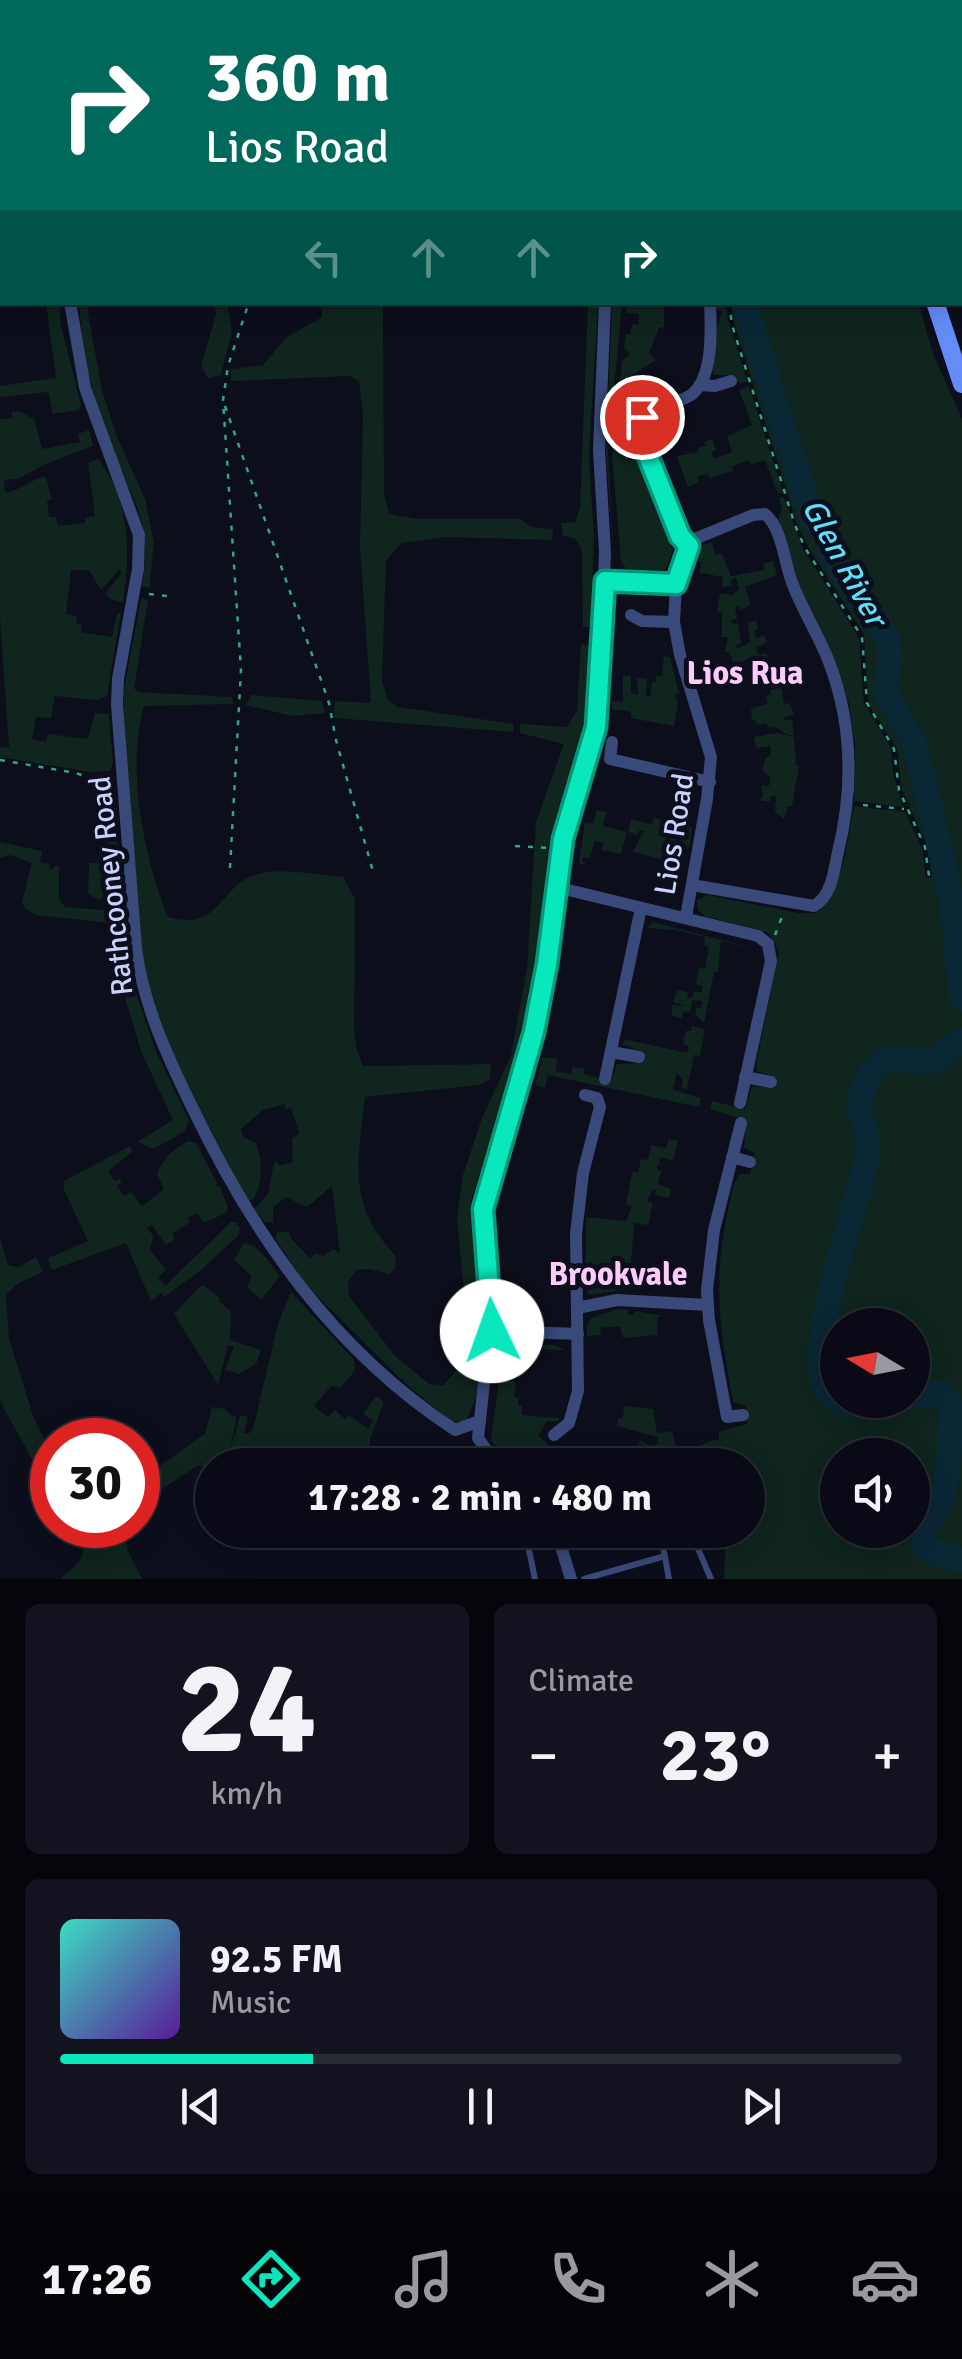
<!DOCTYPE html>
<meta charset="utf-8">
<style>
:root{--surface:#090a15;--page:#12131e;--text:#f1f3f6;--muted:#999aa0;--line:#292b34;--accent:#09e8bd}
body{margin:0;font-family:Signika,sans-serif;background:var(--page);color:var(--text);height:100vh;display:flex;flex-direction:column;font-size:38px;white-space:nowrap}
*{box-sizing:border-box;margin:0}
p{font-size:32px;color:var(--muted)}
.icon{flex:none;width:55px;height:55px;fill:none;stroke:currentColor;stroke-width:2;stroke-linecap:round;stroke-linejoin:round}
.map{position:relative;height:1579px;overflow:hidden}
.side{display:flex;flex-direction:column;gap:25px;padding:25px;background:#05060c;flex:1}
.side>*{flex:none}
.guide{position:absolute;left:0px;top:0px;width:962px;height:305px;box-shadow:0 5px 25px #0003,0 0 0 2px var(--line);background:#00695c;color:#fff;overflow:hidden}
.needle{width:65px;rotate:280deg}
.tools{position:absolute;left:820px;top:1308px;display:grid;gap:20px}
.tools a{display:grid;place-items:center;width:110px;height:110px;border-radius:50%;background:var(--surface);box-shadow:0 5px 25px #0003,0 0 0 2px var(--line);font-size:50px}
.speed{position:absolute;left:30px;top:1418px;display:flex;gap:20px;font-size:50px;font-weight:700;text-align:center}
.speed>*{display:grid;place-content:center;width:130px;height:130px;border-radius:50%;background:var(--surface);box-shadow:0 5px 25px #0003,0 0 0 2px var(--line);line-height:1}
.speed .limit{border:15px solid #d22;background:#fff;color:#111}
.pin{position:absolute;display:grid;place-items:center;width:85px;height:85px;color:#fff;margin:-42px;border:5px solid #fff;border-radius:50%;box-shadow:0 2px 10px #0007}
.me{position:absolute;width:110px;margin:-55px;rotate:357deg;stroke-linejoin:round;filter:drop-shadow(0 0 8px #0008)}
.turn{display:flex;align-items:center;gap:35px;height:210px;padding:0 40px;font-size:45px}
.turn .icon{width:130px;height:130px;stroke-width:2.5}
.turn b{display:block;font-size:70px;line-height:85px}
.lanes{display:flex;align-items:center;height:95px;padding:0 40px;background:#0003;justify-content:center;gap:50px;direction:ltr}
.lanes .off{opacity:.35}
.big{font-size:75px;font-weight:800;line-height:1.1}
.side .card{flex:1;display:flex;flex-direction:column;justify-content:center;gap:15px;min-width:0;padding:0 35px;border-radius:15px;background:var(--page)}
.side .dial{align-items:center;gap:0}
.dial b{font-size:130px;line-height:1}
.song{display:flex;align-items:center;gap:30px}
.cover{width:120px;height:120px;border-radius:15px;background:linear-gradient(135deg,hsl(170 70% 55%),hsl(270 70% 35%))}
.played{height:10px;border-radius:5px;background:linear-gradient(90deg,var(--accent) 30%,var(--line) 30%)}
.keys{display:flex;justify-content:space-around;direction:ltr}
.heat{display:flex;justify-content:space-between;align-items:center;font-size:55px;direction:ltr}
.side .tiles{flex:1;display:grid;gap:25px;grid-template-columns:1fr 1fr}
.card:last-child{grid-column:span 2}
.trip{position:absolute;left:195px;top:1448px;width:570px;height:100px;border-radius:50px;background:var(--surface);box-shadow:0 5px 25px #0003,0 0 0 2px var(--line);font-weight:800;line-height:100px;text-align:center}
.menu{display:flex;height:160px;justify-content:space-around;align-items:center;background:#040408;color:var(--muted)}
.menu .icon{width:70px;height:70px}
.menu .current{color:var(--accent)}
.menu b{font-size:45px;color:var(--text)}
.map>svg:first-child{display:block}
.green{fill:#0f251e;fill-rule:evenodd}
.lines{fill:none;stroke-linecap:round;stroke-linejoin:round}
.river{stroke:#0a2736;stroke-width:25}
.path{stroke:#31a87e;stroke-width:2.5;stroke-dasharray:5 8;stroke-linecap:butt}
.lane{stroke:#394979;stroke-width:6}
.street{stroke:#394979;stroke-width:12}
.secondary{stroke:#648cf9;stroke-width:18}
.route-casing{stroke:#06977b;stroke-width:25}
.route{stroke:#09e8bd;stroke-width:18}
.labels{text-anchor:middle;stroke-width:10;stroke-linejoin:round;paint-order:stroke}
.street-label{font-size:30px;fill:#c9d2fd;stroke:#0c0e1c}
.water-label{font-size:32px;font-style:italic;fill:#5bdef9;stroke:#0c0e1c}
.neighbourhood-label{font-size:32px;font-weight:bold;fill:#fdcbf9;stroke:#0c0e1c}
</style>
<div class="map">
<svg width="962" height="1579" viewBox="0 0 962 1579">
<rect width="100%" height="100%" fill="#0c0e1c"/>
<g class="green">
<polygon points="46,303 59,303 61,326 81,405 78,410 53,414 48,392 0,397 0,386 56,378"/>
<path d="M79,303H89L88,314L102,390L117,437L145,499L154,542L149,588L142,586C154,516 130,500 108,439C91,395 82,350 79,303Z"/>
<polygon points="214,303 227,303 232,331 221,375 208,378 201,366 216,314"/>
<polygon points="321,303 383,303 384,495 389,514 417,519 520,519 531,527 553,529 552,540 446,537 401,543 386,561 382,681 388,700 398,707 513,724 513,732 334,718 335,701 371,703 360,546 363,415 359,381 349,376 231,381 231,369 263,365 286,338 322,317"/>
<polygon points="588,303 598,303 589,457 594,536 591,627 583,627 582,549 574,538 563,536 561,523 575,522 580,508"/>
<polygon points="612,303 622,303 608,454 614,562 606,454"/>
<polygon points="626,303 664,303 664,327 659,328 649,353 656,360 632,375 642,391 639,393 636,388 629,392 637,405 628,417 627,428 673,551 665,571 627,570 621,561 612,454 622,361 630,354 624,347 626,334 630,335 632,324 638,325 639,314 626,313"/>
<polygon points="717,303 726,303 728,320 747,381 740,384 730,375 714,375 712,369 717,327 722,312 717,309"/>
<path d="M731,303H919L932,351L962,419V1579H724L726,1530H748V1465H712L711,1462L602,1465L606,1459L617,1464L623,1451L636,1455L640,1440L651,1446L658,1444L657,1437L617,1426L618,1419L623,1418L624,1406L653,1409L657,1433L672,1431L677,1453L670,1457L673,1462L707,1442L719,1439V1432L747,1424L746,1406L733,1402C720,1329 712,1284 728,1210C731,1197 732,1183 740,1174H750L755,1153L744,1148L746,1120L710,1109L712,1101L745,1109L752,1086L774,1088L776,1078L757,1071L756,1064L779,951L769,933L705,916L698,910L697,900L707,895L798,913H817C844,888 847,841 854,806L905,812L922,848L926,878H932L927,846L902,790L897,749L872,710L868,699L864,634L811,552L797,524L734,323ZM838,1325H912V1400H838ZM838,1455H912V1530H838Z"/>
<polygon points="749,386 783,492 778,494 765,460 750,465 748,460 732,467 733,471 710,478 707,473 697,477 699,482 688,487 677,456 699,452 698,448 706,445 704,442 712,439 716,450 711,452 714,459 732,452 727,436 752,425 739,390"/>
<path d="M19,411L34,419L42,449L80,442L78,434L89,430L93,446L43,465L18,479L4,480L5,492C22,491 29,479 46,477L52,500L47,501L49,517H56L58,526L85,523V518L95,516L88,463L98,459C130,499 131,554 123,602L112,600L105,594L122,573L119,570L101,590L89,570H71L66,614L77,616L76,623L82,624L81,632L112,637L117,614L121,612L107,696L97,700L55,696L51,718L36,717L32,739L46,742L48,734L88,739L95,713L109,714L113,763L110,771L90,772L0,757V747L9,748L0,617V419L12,418V412Z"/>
<polygon points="784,497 803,549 859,638 864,703 891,748 893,773 903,807 854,801 855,744 849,703 799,584 778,518 782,509 779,498"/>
<polygon points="711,541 716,555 722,553 731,576 764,570 763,564 773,561 777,575 745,587 751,605 740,610 739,606 735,607 737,619 732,620 733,624 738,623 741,643 736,645 737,649 750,642 748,623 756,620 758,629 754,631 756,638 764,635 767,642 756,648 758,655 766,653 769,660 757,665 753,657 734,665 729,652 725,652 728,637 722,637 722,612 717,612 720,593 733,595 739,589 736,578 731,580 732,586 722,587 723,577 700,573 701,562 693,561 703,546"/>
<path d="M141,598L148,600L134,688L138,692L232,697L233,704L144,706C126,769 144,858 168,917C224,933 218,881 262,873C287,868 318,875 343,877L355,899L354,1029L357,1050L363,1066L491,1064L490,1079L479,1085L365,1097C358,1162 346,1204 396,1256L395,1268L389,1274L369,1269L357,1270L348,1281L349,1296L395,1356L429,1384L443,1385L459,1368L464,1353V1293L457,1218L463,1175L482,1118L511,1056L527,968L536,822L564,744L520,733V724L567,727L577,710L581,644L592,646L589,706L581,745L549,841L538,953L523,1047L472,1197L470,1209C482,1264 494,1371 466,1421L452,1422L405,1383L305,1284L275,1238L278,1232H289L292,1240L310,1258L316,1254L323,1256L333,1249L340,1253L332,1186L307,1207L286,1197L273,1207V1223L265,1222L254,1209L268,1194L274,1163L277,1161L279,1166L293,1162L292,1139L299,1133L291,1108L286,1109L284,1104L263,1110L241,1129L243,1137L256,1143C263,1165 263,1179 254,1199L248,1201L236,1184C200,1110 156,1035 142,953L124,720V689Z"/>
<polygon points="664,656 670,657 679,693 675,695 678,702 674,726 631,718 631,712 612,709 612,701 623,702 623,675 631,676 631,693 639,695 636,678 647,679 646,696 650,697 652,682 656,682 656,676 662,676"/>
<polygon points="781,686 784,704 790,703 794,714 783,718 785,721 792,719 794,735 787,735 776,727 768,728 767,723 757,725 756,720 752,720 751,709 768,703 766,696 771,694 770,690"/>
<polygon points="252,695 322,701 325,713 292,716 245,705"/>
<polygon points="777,733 794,737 796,766 799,766 792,806 788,806 784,819 775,812 776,797 771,796 770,802 759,800 763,795 761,785 769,786 770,777 762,770 765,759 771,754 770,746 756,748 754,737"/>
<polygon points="597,810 606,812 603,826 627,832 621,854 602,850 603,843 595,841 590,858 583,857 582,862 588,865 579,864 585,822 593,824"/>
<polygon points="115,811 120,895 115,901 97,899 88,893 89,863 113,862 112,850 105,849 100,843 104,813"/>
<polygon points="654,818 692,827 689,847 672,843 668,861 633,852 644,831 639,830 638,835 628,832 631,819 652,825"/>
<polygon points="0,842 42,851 40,862 50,864 49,868 53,869 55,865 59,867 59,899 65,907 112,911 115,907 124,914 134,987 155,1049 189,1121 184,1132 153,1149 137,1142 173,1120 141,1051 122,988 111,923 36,915 25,909 22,902 32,863 10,855 0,858"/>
<polygon points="653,922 760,950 721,941 718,972 714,972 704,1023 695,1014 697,1008 701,1008 702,1001 692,1000 690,1012 684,1011 682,1018 672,1016 672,1005 685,1006 673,1002 678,990 688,992 687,997 692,998 694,992 702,992 703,986 696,984 699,968 705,969 709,947 704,945 705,937 676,930 647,928"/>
<polygon points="692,1026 705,1029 700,1056 694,1055 687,1089 681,1088 683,1080 677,1073 673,1090 701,1098 699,1107 548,1075 545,1088 535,1085 543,1057 557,1059 556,1071 571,1074 572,1067 585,1069 584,1074 611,1081 617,1064 640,1063 642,1051 623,1045 624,1039 687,1053 689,1046 683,1044 686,1031 691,1031"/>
<polygon points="669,1139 678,1141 673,1161 660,1157 659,1162 663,1165 658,1164 657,1169 661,1171 658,1184 671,1189 669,1198 655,1195 656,1190 653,1189 647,1201 653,1203 648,1225 634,1223 629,1289 589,1295 585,1285 586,1217 626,1221 632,1206 626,1204 632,1172 638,1173 641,1159 648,1160 651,1145 666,1148"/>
<path d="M188,1141L196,1143L217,1183L214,1186L219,1185L228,1207L226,1213L204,1223L197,1213L188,1218L190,1222L172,1234L175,1239L166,1245L152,1225L147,1227L153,1236L150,1250L166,1270L158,1277L165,1286L231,1222H236L240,1228L238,1236L201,1270L164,1297L161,1293L151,1301L126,1243L52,1270L48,1258L88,1241L64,1190V1181L130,1146L132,1152L108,1171L115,1181L119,1179L122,1182L117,1186L124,1196L131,1192L142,1206L164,1189L157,1174C163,1157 173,1150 188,1141Z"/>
<polygon points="0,1238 8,1265 19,1267 36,1257 43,1272 19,1283 6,1294 9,1339 34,1419 52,1453 52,1487 29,1454 0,1401"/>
<path d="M244,1243C261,1246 270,1264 280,1276L261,1300L247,1287L251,1276L234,1260Z"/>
<polygon points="200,1286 205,1286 220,1298 219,1301 231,1312 230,1340 261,1350 256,1364 239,1374 225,1370 234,1346 228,1345 218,1385 174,1314"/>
<polygon points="291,1292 354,1360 355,1371 341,1387 331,1386 314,1406 328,1417 335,1410 345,1419 349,1415 368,1429 373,1421 363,1414 376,1396 384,1402 370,1439 370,1456 380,1461 378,1465 212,1465 212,1471 198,1465 138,1505 138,1481 205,1434 212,1407 225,1409 232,1416 237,1417 230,1451 240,1415 248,1417 244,1433 248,1434 253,1429 278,1324"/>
<polygon points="617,1309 628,1310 628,1315 634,1315 635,1311 664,1316 657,1317 658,1335 623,1338 620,1326 600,1328 601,1335 587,1336 587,1324 592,1318"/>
<polygon points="513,1344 554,1345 565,1350 517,1349 515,1361 507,1360 506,1365 511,1366 509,1381 516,1382 514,1397 518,1398 518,1406 522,1406 522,1415 559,1418 558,1421 546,1421 539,1436 564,1459 560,1465 510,1465 491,1440 503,1350"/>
<path d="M79,1525H124L127,1549L142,1579H60C84,1560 88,1555 79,1525Z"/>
</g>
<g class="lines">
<g class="river">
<polyline points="738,2 738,0"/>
<polyline points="744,302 813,520 826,533 832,557 887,637 890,656 885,691 914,743 930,806 951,897 962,999"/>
<path d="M912,1397L940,1393L952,1407C948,1456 953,1490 923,1533L925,1546L939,1555L962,1560"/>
<path d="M888,1400C872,1402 850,1409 835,1399C791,1369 861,1203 867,1156C869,1137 865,1122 857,1105L872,1071L888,1058L918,1062L939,1060L951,1047L962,1041"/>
</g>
<g class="path">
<polyline points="164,0 165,2"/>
<polyline points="659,0 659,2"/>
<polyline points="38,2 49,2"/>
<polyline points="357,2 357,0"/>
<polyline points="715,2 716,0"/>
<polyline points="0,9 2,9"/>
<polyline points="729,302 732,325 795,525 805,548 862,637 867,703 894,749 899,790 925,847 929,876"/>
<polyline points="225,406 329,703 336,740 374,875"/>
<polyline points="149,594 167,596"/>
<polyline points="0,760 76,773 95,780"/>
<polyline points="863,805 904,809"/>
<polyline points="515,846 550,848"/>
<polyline points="230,868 241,670 223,400 228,366 249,302"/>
<polyline points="775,935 783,914"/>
<polyline points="447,1347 472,1362"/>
</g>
<g class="lane">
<polyline points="519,1530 529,1550 535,1579"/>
<polyline points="660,1530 669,1579"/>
<polyline points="690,1530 711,1579"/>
<polyline points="584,1579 665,1556"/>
</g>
<g class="street">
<polyline points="590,2 590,0"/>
<polyline points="960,106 962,105"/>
<polyline points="0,123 2,128"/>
<path d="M70,302L85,388L139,535L138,569L118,679L117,705L136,948C143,1004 167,1056 192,1107C254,1236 333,1350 455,1430L480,1421"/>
<polyline points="700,385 715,386 731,381"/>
<path d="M689,546L680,535L639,427L646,413C660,407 678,403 691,395C714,378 711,328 710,302"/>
<polyline points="605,581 676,584"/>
<polyline points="631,615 642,621 674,622"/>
<polyline points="612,742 610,759 710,782"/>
<polyline points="556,887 758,936 768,944 771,961 740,1103"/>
<path d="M686,917L707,799L711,757L680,655L674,622L676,584L689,546L697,538L753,515L765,514C783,529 784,564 793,585C803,611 819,636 829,662C853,725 854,787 838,852C834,870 832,896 814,906L692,885"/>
<polyline points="611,1052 639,1057"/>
<polyline points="745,1077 771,1082"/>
<polyline points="605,1079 641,908"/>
<polyline points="741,1123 714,1230 707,1290 709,1320 727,1417 743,1415"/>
<polyline points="732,1157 750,1162"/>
<polyline points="577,1308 617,1300 707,1305"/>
<polyline points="492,1331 578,1334"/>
<polyline points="554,1435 569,1423 578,1391 576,1234 583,1173 600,1107 597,1098 585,1095"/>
<polyline points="497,1465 478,1438 492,1309 483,1209 534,1032 547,964 563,839 592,745 599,707 605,552 599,450 605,302"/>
<polyline points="556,1530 571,1579"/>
</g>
<g class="secondary">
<polyline points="919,0 919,2"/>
<polyline points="935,302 962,384"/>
</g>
</g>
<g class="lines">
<g class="route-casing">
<polyline id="route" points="492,1331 483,1209 534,1032 547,964 563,839 596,727 605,581 676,584 689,546 680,536 640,436 642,417"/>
</g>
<use href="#route" class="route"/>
</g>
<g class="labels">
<g class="street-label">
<text transform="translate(674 834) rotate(-81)" y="10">Lios Road</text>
<text transform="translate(111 886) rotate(-96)" y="10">Rathcooney Road</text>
</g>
<g class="water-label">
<text transform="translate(845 562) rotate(61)" y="11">Glen River</text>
</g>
<g class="neighbourhood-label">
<text x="745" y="684">Lios Rua</text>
<text x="618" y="1285">Brookvale</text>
</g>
</g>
</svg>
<div class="tools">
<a><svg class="needle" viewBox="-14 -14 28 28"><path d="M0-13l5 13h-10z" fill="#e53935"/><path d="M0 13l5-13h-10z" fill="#999aa0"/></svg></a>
<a><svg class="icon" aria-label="sound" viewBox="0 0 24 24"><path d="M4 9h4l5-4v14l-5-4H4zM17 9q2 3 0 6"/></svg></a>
</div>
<div class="speed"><div class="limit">30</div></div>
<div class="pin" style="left:642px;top:417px;background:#d93025"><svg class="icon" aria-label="arrive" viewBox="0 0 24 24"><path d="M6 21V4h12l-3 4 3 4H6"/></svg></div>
<svg class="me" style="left:492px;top:1331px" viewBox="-20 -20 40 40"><circle r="19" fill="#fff"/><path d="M0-13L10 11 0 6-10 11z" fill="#09e8bd"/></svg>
<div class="trip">17:28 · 2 min · 480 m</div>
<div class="guide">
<div class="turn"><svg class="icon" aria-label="right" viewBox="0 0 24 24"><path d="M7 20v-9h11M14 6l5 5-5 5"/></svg><div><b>360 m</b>Lios Road</div></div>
<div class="lanes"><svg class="icon off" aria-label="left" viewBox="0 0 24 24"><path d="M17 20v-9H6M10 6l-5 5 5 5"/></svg><svg class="icon off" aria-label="ahead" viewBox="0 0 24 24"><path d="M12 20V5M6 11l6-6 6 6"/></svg><svg class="icon off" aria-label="ahead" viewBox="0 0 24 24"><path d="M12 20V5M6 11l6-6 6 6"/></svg><svg class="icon" aria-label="right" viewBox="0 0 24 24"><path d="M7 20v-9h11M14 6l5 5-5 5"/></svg></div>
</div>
</div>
<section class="side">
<div class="tiles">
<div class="card dial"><b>24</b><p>km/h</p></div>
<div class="card"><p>Climate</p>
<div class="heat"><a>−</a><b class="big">23°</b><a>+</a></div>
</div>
<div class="card">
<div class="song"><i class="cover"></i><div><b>92.5 FM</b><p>Music</p></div></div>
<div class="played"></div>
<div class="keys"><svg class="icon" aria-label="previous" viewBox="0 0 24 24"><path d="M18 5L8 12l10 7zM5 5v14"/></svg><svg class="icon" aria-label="pause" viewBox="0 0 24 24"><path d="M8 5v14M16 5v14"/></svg><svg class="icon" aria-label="next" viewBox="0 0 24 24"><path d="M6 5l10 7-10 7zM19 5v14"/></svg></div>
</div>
</div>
</section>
<nav class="menu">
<b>17:26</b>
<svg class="icon current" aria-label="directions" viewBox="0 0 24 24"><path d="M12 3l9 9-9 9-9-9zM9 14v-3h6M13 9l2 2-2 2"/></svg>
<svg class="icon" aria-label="music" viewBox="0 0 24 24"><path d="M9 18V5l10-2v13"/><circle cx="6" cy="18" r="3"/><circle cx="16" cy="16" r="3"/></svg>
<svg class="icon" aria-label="phone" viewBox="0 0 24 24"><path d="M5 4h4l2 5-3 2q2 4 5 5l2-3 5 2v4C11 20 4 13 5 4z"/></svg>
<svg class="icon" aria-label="climate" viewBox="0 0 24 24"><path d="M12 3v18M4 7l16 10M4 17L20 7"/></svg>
<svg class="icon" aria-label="car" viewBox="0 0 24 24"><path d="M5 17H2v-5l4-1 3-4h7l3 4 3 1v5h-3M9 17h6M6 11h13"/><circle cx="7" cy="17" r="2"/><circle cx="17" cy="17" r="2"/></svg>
</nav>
